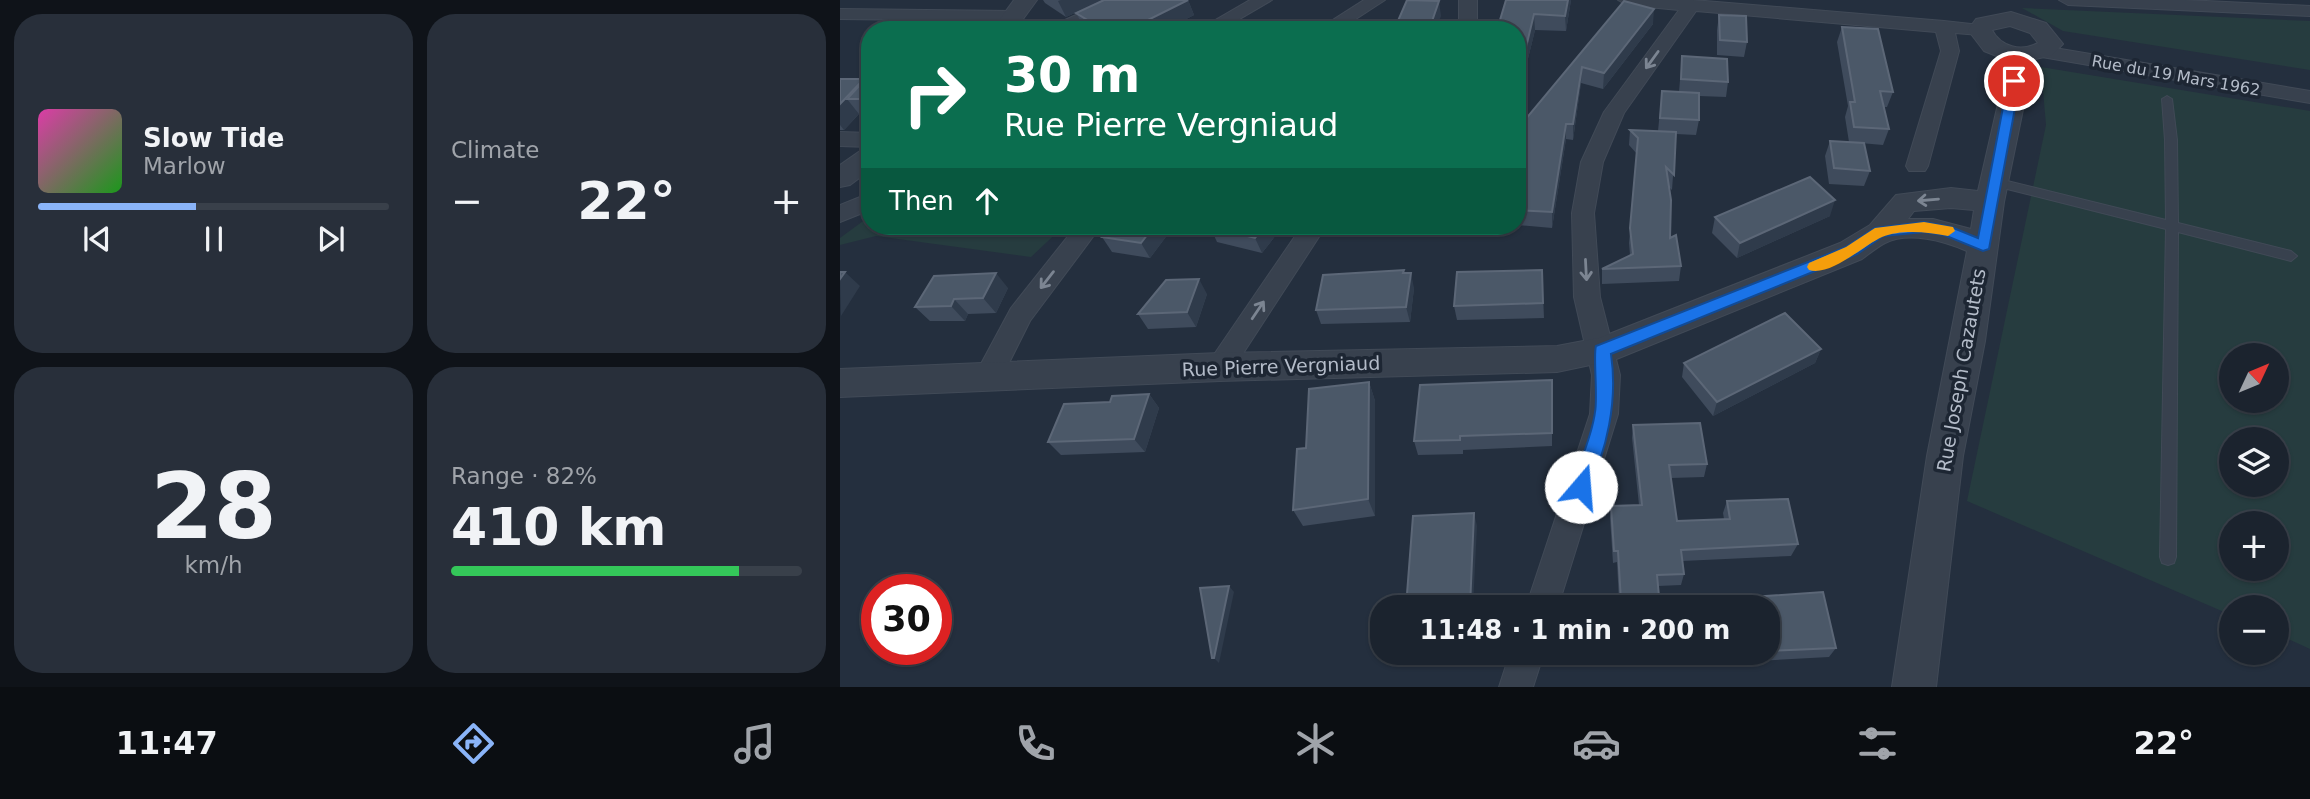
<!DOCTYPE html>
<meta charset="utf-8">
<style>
:root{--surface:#1b232e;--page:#282f3a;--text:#f1f3f6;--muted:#a0a4aa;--line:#39404a;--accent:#8ab4f8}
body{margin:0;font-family:"DejaVu Sans",sans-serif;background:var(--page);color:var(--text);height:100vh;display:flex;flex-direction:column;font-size:26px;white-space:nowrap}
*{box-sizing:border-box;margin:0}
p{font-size:23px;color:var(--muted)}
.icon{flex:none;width:38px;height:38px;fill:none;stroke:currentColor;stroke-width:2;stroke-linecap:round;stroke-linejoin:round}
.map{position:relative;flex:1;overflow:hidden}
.sheet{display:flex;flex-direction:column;gap:14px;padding:14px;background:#0f1319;width:840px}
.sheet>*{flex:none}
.guide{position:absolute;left:21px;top:21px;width:665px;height:214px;border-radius:28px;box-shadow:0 2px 5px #0004,0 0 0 2px var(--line);background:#0b6e4f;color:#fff;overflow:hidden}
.needle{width:46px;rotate:46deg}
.tools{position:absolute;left:1379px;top:343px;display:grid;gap:14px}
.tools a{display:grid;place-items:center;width:70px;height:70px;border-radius:50%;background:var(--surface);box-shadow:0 2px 5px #0004,0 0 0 2px var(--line);font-size:35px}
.speed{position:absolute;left:21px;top:574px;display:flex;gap:14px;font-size:35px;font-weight:700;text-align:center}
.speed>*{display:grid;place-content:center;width:91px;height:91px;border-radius:50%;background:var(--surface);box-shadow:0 2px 5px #0004,0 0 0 2px var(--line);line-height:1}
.speed .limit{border:10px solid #d22;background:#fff;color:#111}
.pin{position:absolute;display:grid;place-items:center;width:60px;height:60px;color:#fff;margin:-30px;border:4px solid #fff;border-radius:50%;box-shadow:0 2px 7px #0007}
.me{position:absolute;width:77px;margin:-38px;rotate:18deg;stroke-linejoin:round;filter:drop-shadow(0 0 5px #0008)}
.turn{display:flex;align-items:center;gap:24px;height:147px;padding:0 28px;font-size:32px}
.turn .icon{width:91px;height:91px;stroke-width:2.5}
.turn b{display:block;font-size:49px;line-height:60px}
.then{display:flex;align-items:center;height:66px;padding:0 28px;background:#0003;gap:14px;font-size:26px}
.big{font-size:52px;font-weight:600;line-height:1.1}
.sheet .card{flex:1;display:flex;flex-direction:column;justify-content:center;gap:10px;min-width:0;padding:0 24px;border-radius:28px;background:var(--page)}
.sheet .dial{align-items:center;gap:0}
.dial b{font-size:91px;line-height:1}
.song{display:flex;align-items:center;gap:21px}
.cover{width:84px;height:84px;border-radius:10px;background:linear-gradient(135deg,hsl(320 70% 55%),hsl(120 70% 35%))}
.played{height:7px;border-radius:4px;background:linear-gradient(90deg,var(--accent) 45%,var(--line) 45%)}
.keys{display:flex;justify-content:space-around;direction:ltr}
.heat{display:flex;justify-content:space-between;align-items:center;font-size:38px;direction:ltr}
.charge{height:10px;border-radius:5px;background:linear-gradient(90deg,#34c759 82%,var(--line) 0)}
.sheet .tiles{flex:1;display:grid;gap:14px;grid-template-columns:repeat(2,1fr)}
.trip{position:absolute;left:530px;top:595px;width:410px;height:70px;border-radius:28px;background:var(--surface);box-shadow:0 2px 5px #0004,0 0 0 2px var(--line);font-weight:600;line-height:70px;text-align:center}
.tab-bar{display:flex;height:112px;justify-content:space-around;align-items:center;background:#0b0e12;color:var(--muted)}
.tab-bar .icon{width:49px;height:49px}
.tab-bar .selected{color:var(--accent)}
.tab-bar b{font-size:32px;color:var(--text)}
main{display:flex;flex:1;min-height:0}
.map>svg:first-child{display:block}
.green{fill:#263c3f;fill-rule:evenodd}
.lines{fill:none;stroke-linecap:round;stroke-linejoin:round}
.service-casing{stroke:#414a57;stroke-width:2}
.minor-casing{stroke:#414a57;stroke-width:2}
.tertiary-casing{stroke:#414a57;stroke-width:2}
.service{fill:#38414e;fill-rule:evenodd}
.minor{fill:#38414e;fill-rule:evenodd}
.tertiary{fill:#38414e;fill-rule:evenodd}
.wall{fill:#3f4b5c}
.shaded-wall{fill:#2f3b4b}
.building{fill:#4b5868;stroke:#5c6777;stroke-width:2}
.oneway{stroke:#7c8592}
.route{fill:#1a73e8;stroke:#114b97;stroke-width:2}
.slow{fill:#f59e0b}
.labels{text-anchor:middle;stroke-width:7;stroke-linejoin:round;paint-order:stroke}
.far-street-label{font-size:16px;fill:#b4bcc9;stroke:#1d2633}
.street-label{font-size:19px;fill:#b4bcc9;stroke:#1d2633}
</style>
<main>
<section class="sheet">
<div class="tiles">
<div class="card">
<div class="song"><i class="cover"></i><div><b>Slow Tide</b><p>Marlow</p></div></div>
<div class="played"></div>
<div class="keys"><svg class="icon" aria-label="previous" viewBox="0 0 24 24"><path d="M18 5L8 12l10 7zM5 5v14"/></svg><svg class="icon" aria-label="pause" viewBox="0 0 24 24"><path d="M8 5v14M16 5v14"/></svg><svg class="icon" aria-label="next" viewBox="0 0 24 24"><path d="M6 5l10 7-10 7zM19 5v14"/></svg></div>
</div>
<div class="card"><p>Climate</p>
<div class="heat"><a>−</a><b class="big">22°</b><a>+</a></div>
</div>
<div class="card dial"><b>28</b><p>km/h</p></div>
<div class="card"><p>Range · 82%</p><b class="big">410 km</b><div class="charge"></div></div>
</div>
</section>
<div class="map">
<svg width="1470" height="687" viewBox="0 0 1470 687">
<rect width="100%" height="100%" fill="#242f3e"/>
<g class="green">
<polygon points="1182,8 1470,21 1470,70 1223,31"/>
<path d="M1201,67L1470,111V649L1437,634V607H1391V615L1127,501L1206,125ZM1391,355H1437V401H1391ZM1391,439H1437V485H1391ZM1391,523H1437V569H1391Z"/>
<polygon points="30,216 30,226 224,226 191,257 36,236 0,245 0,238"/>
</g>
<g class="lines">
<g class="service-casing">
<polygon id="service" points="1327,96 1332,99 1337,140 1338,223 1451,251 1457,256 1451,261 1338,232 1336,557 1334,563 1328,565 1322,563 1320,557 1326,229 1155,186 1149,182 1155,178 1326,220 1325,140 1322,99"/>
</g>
<g class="minor-casing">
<g id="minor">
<polygon points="269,0 292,0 289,4 233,30 211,29 214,25"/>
<polygon points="410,0 432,0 381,30 358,30"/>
<polygon points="524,0 545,0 499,30 477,30"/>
<rect x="619" y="0" width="18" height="30"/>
<polygon points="778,0 853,0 1104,21 1140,25 1149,30 1140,35 1115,33 1119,51 1088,166 1085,171 1069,171 1066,166 1101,51 1096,32 856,11 784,113 763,162 754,213 760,297 780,375 778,414 718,607 686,607 750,414 752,375 734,297 732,213 741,162 764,112 839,10 787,5"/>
<polygon points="1219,0 1345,0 1470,6 1470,16 1228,5"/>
<polygon points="0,9 173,11 182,16 173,21 0,19"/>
<polygon points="1203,46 1470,91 1470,103 1196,56 1194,52 1196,48"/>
<polygon points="0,132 30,133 30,147 0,146"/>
<polygon points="30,193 30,210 0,222 0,205"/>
<polygon points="236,226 261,226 190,321 159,383 149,386 139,383 135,375 171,308"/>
<polygon points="462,226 486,226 389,375 380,378 371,375 367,367 371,359"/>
<polygon points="670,653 704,653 693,687 659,687"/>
</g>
</g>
<g class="tertiary-casing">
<g id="tertiary">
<polygon points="174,0 197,0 175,30 152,30"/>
<path d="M1171,12L1206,23L1223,44L1212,55L1188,61L1186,95L1164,202L1145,341L1123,456L1096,687H1052L1087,456L1127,251C1104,241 1069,231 1045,243C1037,247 1029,254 1022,259L774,360L717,372L380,381L0,397V369L380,353L717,346L759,338L1000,243L1030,225L1056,195L1111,188L1138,191L1160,95L1164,59L1144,51L1128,30L1136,19ZM1170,26L1190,33L1198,43C1181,52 1161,47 1152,30ZM1111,208L1134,210L1131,229L1093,219H1068L1074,211Z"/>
<polygon points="30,148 30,170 10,185 0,187 0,165 20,151"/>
</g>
</g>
<use href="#service" class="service"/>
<use href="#minor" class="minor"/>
<use href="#tertiary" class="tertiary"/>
</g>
<g class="wall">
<polygon points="203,0 263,0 226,17 205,3"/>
<polygon points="348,0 354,15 325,30 247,30 244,28 236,13"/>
<polygon points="666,0 731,0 726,31 695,30 683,79 677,79 677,30"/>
<polygon points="784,1 813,24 763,89 741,83 733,140 726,139 712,228 677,225 677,153"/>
<polygon points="879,15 907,42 904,57 877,55 877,30"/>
<polygon points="1002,27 1053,92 1047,107 1044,107 1049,129 1043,145 1009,142 1005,117 1008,106 997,42"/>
<polygon points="842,56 888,82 886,97 859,96 859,120 856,135 836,134 832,190 829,187 830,238 841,266 839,281 762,284 762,269 790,255 789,243 797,154 789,145 790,130 818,131 822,91 839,92"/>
<polygon points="30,74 30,115 19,114 4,130 0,130 0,79 25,79"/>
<polygon points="990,141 1030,171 1024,186 989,184 985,156"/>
<polygon points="990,216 897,258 872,233 875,217"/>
<polygon points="334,226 310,258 272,252 262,237"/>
<polygon points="443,226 422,253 377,242 370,227"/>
<polygon points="516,226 548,226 542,233"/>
<polygon points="702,270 704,318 617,320 614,306"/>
<polygon points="564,273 574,288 570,322 481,324 476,310"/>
<polygon points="168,288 156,313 128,314 125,321 90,321 75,307"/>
<polygon points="367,294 356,327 308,329 298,314"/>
<polygon points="981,349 975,363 873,416 842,377 844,363"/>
<polygon points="529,382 535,401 535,516 463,526 453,510 466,448"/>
<polygon points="309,394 319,408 305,452 221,455 208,442"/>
<polygon points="712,395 712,446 623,450 623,454 578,455 574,441"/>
<polygon points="793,425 867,464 864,477 831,478 837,521 884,519 883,513 887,501 958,544 951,556 842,561 844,574 841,585 818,586 779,601 777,562 773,563 770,518 771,506 799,505 792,438"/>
<polygon points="912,597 996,648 989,657 917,661 915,653 928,653 928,607 907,607"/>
<polygon points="563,653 632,653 631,659 568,662"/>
<polygon points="745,653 825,653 825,654 822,664 745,667"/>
</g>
<g class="shaded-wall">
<polygon points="221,0 263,0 226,17 218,1"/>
<polygon points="348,0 354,15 325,30 288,30"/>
<polygon points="728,0 731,0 726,31 725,16"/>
<polygon points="599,1 601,16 596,30 589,30"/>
<polygon points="814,9 813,24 763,89 764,73"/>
<polygon points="694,14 695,30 683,79 682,64"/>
<polygon points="742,67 741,83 733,140 733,124"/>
<polygon points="24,79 30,86 7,99 19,114 4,130 0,125 0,104"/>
<polygon points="726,124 726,139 712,228 712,212"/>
<polygon points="995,200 990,216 897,258 900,243"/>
<polygon points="314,226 334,226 310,258 301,243"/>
<polygon points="425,226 443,226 422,253 415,238"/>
<polygon points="540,226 548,226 542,233"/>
<polygon points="5,272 20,286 1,316 0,279"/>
<polygon points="156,273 168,288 156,313 143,298"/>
<polygon points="571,273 574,288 570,322 566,307"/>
<polygon points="359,279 367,294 356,327 347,312"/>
<polygon points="114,299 128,314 125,321 111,306"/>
<polygon points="981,349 975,363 873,416 877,402"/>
<polygon points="529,382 535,401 535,516 528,499"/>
<polygon points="309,394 319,408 305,452 294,439"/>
<polygon points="634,513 637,526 633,607 630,607"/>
<polygon points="389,586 394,592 379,663 374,658"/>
</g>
<g class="building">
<polygon points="264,0 348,0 288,30 264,30 236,13"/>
<polygon points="567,0 599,1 589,30 554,30"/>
<polygon points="666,0 728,0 725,16 694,14 682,64 677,63 677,30 657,30"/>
<polygon points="784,1 814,9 764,73 742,67 733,124 726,124 712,212 677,210 677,153 684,121"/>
<polygon points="879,15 906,16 907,42 880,40"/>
<polygon points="1002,27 1038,29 1053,92 1040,91 1049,129 1014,127 1010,102 1015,102"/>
<polygon points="842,56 887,59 888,82 841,79"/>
<polygon points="30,74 30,99 7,99"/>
<polygon points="0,79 24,79 0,104"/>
<polygon points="822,91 859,93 859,120 820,118"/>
<polygon points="790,130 836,132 834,175 826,167 831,200 830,238 836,235 841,266 762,269 793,254 790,228 798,138"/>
<polygon points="990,141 1024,143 1030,171 994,168"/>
<polygon points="970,177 995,200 900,243 875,217"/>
<polygon points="271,226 314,226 301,243 262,237"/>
<polygon points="371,226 425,226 415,238 370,227"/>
<polygon points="564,270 563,273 571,273 566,307 476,310 483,275"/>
<polygon points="702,270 703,303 614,306 617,272"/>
<polygon points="0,272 5,272 0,279"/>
<polygon points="156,273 143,298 114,299 111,306 75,307 94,276"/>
<polygon points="359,279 347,312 298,314 326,280"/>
<polygon points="945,313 981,349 877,402 844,363"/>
<polygon points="712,380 712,433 620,436 620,440 574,441 580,385"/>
<polygon points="529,382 528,499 453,510 457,449 466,448 469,389"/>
<polygon points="309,394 294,439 208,442 224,404 270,402 272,396"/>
<polygon points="860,423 867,464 829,465 837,521 890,519 887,501 948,499 958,544 841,550 844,574 817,575 820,607 744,607 744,602 781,601 778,551 774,551 771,506 802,505 793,425"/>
<polygon points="634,513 630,607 566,607 573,516"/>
<polygon points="389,586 374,658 372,658 360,588"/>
<polygon points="983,592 996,648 928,651 928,607 914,607 912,597"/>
<polygon points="745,653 825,653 825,654 746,657"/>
</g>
<defs><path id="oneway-shaft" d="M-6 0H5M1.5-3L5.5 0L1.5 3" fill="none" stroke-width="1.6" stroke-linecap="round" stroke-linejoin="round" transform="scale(1.75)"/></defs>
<g class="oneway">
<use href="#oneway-shaft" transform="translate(812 60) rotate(126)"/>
<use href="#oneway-shaft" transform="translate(1088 200) rotate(175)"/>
<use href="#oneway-shaft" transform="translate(746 270) rotate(87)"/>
<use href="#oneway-shaft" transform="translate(207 280) rotate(128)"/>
<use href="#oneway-shaft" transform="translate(418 310) rotate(-56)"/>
</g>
<path class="route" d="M1174,78L1180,81L1149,249L1143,251L1104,235L1084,232L1043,236L1017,254L771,354C778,401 767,450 747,492L741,495L734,492L732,487C739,463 752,437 755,412C758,398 753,353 756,346L1006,247L1035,228L1084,222L1111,227L1138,238L1168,81Z"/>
<path class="slow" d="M1084,222L1113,227L1115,231L1108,236C1088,232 1061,229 1042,237C1024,245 990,277 969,270L967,267L969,263L1006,247L1035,228Z"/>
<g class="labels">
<g class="far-street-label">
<text transform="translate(1336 75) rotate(10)" y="6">Rue du 19 Mars 1962</text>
</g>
<g class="street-label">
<text transform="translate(441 366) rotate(-2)" y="7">Rue Pierre Vergniaud</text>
<text transform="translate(1121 370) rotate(-80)" y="7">Rue Joseph Cazautets</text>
</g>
</g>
</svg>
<div class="tools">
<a><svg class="needle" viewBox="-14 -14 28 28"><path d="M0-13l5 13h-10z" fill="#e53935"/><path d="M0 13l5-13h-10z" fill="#a0a4aa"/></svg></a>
<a><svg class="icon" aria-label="layers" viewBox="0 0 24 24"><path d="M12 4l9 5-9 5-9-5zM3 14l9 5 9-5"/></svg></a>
<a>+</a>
<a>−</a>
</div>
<div class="speed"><div class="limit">30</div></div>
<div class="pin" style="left:1174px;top:81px;background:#d93025"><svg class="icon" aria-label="arrive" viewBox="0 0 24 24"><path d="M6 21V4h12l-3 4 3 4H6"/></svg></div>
<svg class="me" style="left:741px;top:487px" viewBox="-20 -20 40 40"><circle r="19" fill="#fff"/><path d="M0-13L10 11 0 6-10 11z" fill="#1a73e8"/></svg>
<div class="trip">11:48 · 1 min · 200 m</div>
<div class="guide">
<div class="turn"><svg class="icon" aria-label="right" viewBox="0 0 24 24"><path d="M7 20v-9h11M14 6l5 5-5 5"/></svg><div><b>30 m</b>Rue Pierre Vergniaud</div></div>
<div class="then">Then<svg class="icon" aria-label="ahead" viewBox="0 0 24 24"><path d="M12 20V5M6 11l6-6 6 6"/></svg></div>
</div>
</div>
</main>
<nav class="tab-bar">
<b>11:47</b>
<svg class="icon selected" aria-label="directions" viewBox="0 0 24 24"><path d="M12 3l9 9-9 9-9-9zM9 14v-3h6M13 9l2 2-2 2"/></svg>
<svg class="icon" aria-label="music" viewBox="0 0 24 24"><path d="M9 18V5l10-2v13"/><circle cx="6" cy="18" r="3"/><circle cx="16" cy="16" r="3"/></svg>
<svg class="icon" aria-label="phone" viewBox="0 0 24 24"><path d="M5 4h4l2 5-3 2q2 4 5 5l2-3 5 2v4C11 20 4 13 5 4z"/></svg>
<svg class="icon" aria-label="climate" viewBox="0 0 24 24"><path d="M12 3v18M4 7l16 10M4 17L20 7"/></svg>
<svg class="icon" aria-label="car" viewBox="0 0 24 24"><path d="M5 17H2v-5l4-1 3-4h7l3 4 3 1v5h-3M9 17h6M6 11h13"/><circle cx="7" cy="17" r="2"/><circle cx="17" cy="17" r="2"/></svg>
<svg class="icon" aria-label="filters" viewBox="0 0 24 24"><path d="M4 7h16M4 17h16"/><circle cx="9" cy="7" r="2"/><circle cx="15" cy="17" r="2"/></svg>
<b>22°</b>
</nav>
